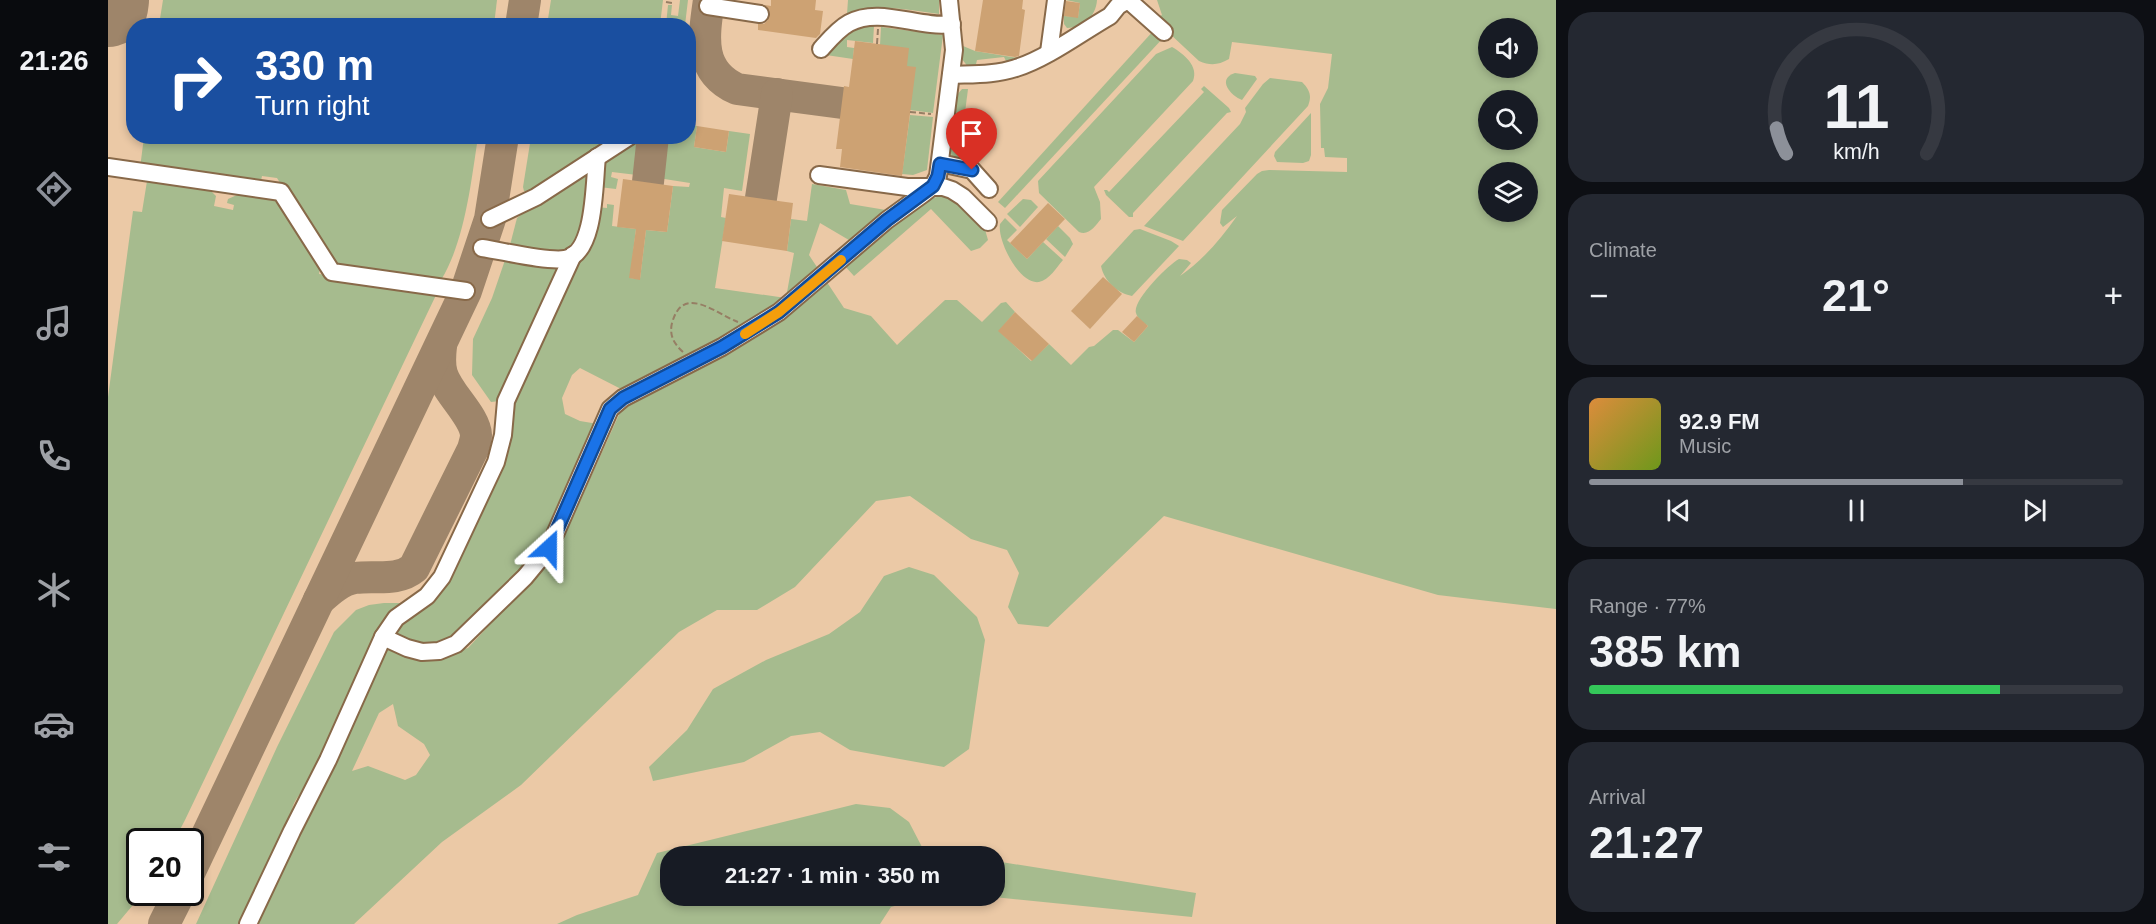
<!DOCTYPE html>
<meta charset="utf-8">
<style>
:root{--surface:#171b24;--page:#242831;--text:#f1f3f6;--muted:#9ea1a6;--line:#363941;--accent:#8c9099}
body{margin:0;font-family:Helvetica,sans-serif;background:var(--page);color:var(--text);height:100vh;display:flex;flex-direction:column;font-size:22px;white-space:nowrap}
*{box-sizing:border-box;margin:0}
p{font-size:20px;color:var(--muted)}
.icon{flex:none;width:33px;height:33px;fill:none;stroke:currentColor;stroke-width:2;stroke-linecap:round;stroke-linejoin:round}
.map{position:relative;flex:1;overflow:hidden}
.panel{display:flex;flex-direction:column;gap:12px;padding:12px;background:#0d0f14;width:600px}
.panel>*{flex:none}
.hud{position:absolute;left:18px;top:18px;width:570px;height:126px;border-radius:24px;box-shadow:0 3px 9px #0003;background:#1a4fa0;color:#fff;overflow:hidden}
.fabs{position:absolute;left:1370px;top:18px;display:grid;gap:12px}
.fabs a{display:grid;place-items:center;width:60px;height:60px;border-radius:50%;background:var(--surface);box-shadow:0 3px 9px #0003;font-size:30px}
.speed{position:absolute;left:18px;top:828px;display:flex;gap:12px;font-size:30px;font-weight:700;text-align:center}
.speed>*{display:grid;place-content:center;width:78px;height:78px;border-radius:50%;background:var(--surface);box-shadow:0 3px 9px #0003;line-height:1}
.speed .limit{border:3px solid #111;border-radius:9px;background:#fff;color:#111}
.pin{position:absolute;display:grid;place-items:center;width:51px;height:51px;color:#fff;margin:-62px -26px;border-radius:50% 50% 50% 0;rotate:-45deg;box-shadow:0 0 6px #0007}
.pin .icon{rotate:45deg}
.me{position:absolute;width:66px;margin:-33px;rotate:24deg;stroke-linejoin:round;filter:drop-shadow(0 0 4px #0008)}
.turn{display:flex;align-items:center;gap:21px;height:126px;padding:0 30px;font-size:27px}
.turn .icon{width:78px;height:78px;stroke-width:2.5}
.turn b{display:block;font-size:42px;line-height:51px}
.big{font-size:45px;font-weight:800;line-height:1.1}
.panel .card{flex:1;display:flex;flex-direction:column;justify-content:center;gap:9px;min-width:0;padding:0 21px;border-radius:24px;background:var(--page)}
.panel .dial{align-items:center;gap:0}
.dial svg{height:156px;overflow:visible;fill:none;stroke:var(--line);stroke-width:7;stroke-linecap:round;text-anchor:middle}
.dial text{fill:var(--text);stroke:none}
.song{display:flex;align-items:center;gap:18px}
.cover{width:72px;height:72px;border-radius:9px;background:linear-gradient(135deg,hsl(30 70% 55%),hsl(80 70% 35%))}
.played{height:6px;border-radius:3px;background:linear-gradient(90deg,var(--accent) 70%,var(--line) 70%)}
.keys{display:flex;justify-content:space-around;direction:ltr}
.heat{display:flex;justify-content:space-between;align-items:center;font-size:33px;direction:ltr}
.charge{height:9px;border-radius:4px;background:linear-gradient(90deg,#34c759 77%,var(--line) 0)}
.trip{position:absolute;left:552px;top:846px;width:345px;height:60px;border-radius:24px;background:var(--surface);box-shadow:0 3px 9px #0003;font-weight:800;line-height:60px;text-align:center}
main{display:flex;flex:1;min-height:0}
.tabs{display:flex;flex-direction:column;width:108px;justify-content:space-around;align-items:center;background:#090b0e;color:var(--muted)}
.tabs .icon{width:42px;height:42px}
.tabs .current{color:var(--accent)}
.tabs b{font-size:27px;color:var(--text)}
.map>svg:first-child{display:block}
.green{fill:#a6bb8e;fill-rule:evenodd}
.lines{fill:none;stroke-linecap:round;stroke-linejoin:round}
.taxiway{stroke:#9e856a;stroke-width:32}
.runway{stroke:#9e856a;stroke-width:80}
.building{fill:#cda273}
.minor-casing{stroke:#886949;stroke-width:20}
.path{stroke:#967e64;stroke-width:2;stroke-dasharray:6 3;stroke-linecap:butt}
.minor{stroke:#fff;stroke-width:16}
.route-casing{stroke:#114b97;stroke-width:15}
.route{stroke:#1a73e8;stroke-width:10}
.slow{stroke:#f59e0b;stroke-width:10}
</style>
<main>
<nav class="tabs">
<b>21:26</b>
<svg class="icon current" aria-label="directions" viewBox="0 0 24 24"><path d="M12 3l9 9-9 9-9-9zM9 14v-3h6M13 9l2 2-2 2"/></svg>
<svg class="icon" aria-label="music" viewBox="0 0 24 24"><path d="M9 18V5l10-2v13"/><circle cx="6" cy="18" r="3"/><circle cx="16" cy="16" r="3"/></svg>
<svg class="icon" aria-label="phone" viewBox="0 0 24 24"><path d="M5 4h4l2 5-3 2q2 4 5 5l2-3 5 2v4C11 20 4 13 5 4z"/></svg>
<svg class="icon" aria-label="climate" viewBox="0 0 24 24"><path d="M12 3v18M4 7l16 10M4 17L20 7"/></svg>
<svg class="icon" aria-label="car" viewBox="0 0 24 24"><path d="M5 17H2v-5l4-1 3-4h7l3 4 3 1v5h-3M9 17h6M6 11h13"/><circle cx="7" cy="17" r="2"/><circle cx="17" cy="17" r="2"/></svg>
<svg class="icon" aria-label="filters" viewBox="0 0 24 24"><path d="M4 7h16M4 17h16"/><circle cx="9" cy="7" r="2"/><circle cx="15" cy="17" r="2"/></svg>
</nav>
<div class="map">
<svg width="1448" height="924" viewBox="0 0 1448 924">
<rect width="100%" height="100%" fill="#ebc9a6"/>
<g class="green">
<polygon points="55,0 389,0 386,25 51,25"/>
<polygon points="443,0 555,0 552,25 439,25"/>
<polygon points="572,0 580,0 577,25 558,25 560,5 564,5 563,15 570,16"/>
<path d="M740,0H831V14C800,10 768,3 739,14Z"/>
<path d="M958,0H989C988,16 976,27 959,28L956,24V16L970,17L972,3Z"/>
<path d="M1049,0H1448V609L1330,595L1056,516L940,627L910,624L900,607L911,573L899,550L863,539L802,496L768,501L687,587L649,610H609L571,632L413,785L334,842L246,924H144L209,801L274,652L282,649L328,656L360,648L449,552L514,408L515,390L472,368L464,375L454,398L457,414L472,421L490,424L437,545L356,633L326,650L291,639L286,630L332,593L402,448L399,415L488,207L499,208V204L506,205L504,226L528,229L522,278L532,279L538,230L559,232L565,186L581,187L582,183L550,178L556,137L580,136L581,125L589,126L586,147L618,152L621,131L642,134L634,191L616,188L613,217L618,218L607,288L678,298L686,253L679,251L683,219L699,221L704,184L738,190L742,204L778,210L746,243L712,223L701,255L736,308L763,316L789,345L837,300H849L874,322L893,303L898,302L907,312L891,331L923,361L941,344L963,365L981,347L986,346L1005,330H1010L1026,342L1040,326C1036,323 1029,318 1028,313C1024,301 1060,265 1071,259L1079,260L1083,263L1072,276C1094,261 1113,239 1129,216L1115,227L1112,223L1114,210L1149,174L1154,171L1161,170L1239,172V158L1217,157L1216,148H1213L1212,104L1220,88L1224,54L1124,42L1121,59C1110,65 1103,66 1091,61L1046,19L1054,15ZM1380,28H1419V68H1380ZM1380,100H1419V140H1380ZM1380,172H1419V212H1380ZM285,704L290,726L316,744L322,755L308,775L297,780L260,766L244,771L271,713Z"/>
<polygon points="762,26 766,26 765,43 739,40 739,47 746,48 745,59 718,55 747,27"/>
<polygon points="773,27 835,35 825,113 802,110 799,66 772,45"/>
<polygon points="1047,29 1056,37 897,208 890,202"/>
<polygon points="855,46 867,51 910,58 899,63 896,57 869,60 867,68 860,67 854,59"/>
<path d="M1064,47C1076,54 1091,66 1085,81L986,187L992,202L993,219C987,226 981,236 971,232L931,193L930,181L1048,54Z"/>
<path d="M1127,73L1147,76L1149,79L1134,100C1123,96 1108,79 1127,73Z"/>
<path d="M1162,78L1194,82C1202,90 1204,96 1200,106L1075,241L1036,226L1132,124L1138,112L1137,108L1155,84Z"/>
<polygon points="1096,86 1121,108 1123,112 1119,113 1025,213 1025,217 1021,217 998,195 996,190 999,190 1001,192 1096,92 1093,89"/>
<polygon points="854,89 860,89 851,159 844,157 842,151 849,95"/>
<polygon points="1203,113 1203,155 1201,161 1195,163 1169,162 1166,156 1167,152"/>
<polygon points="802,115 825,117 819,170 805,175 794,174"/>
<path d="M36,137H370C363,182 357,241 333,280L229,269L210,244L169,178L154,176L152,186L32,168Z"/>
<polygon points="423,137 509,137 420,192 416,191 415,187"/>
<polygon points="532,138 534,138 529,175 504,172 503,177 510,179 508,189 491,187 495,162"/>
<polygon points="40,175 98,186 108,196 106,206 125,210 126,205 119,203 120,199 138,191 166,196 213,262 211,274 323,290 329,293 77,820 66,841 32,842 32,892 35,893 9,924 0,924 0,397 25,211 34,212"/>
<polygon points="476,175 483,182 469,245 451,254 402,245 409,218 424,206"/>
<polygon points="833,196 846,198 876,226 880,240 872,248 863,251 823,209 746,276 736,265 794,215 825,198"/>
<polygon points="915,199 923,200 930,207 912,227 899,214"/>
<path d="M897,218L909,230L899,240L919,259L935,242L955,260C949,267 941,280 931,282C911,285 889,240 892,224Z"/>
<polygon points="950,226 962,238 965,244 957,257 938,239"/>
<path d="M1032,229L1063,241L1071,246L1024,296C1009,293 996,281 993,266L1026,230Z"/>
<polygon points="397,260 452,265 392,401 383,402 364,375 365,339 384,298"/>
<polygon points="801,567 826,575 869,617 877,640 861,749 836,767 742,750 712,732 683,736 636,762 545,781 541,767 579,730 605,689 658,660 721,634 752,612 776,576"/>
<path d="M276,603H297L198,788C187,798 183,806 183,821L134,924H88L169,747L226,632L248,610L261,605Z"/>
<polygon points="748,804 782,808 801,822 814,847 825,856 562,856 562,896 824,896 783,907 772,924 449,924 469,915 530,895 549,853"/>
<polygon points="887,861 1088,893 1084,917 876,896 886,896"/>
</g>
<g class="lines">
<g class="taxiway">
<path d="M601,0C596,35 589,71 629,89L734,103"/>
<polyline points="413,26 417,0"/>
<polyline points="540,182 545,136"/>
<polyline points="653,198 669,94"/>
<path d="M211,600C221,591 233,580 247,578C267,575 289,582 306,568L365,449C366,445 368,440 368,435C367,416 340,394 334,374C331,365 332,355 333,346"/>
<polyline points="82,871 358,291 382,219 395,136"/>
<polyline points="56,924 72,892"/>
</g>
<polyline class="runway" points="0,7 1,0"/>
</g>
<g class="building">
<polygon points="663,0 708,0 707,10 715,11 712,34 708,38 650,30 650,24 656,24 660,20 662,11 657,5 663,6"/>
<polygon points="875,0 915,0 914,9 917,10 911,56 907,57 867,51"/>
<polygon points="958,1 972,3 970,18 956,16"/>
<polygon points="747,41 801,48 799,66 808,67 794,176 732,167 734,149 728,149 736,86 741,87"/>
<polygon points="589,126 621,131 618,152 586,147"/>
<polygon points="515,179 565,186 559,232 538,230 532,280 521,278 528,229 509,227"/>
<polygon points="621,194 685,203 679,251 614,241"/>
<polygon points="940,203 957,219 919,259 902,243"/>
<polygon points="995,277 1014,294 982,329 963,311"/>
<polygon points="907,312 941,344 924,361 890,331"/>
<polygon points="1029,316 1040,326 1026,342 1014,332"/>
</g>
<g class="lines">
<g class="minor-casing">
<g id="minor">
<polyline points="1020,0 1056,32"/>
<polyline points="600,6 652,14"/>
<path d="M713,49C721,40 730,29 741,23C772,6 811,29 844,24"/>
<polyline points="941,52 948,0"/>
<path d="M843,75C865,74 887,75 908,68C938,59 974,32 1002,16L1010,6L1020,0"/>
<polyline points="832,163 864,170 881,189"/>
<polyline points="0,167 173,192 224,272 358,291"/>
<polyline points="711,175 799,187 835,187 844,190 855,197 880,222"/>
<polyline points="382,219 428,197 522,136"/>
<path d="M374,248C395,251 438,262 457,259C488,254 486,181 489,157"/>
<polyline points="275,637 299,648 314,652 331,651 348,644 417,577 441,548 502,409 515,398 614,347 671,312 779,220 815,194 825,186 830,176 846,50 841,0"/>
<polyline points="140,924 184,831 220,760 275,637 288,618 319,596 334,577 388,462 395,435 398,401 465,255"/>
</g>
</g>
<g class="path">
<polyline points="558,2 564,3"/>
<polyline points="769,44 770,29"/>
<polyline points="802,112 823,114"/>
<path d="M575,352C566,344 561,335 564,323C575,283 608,314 630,322"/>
</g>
<use href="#minor" class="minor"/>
</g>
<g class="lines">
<g class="route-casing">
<polyline id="route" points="441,548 502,409 515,398 614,347 671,312 779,220 825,186 830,176 832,164 864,170"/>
</g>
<use href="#route" class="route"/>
<polyline class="slow" points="637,334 671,312 733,260"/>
</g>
</svg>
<div class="fabs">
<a><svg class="icon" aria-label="sound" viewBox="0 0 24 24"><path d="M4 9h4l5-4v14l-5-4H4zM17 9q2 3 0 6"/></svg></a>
<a><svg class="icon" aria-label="search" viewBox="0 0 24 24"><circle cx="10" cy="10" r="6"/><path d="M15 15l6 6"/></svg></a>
<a><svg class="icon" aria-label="layers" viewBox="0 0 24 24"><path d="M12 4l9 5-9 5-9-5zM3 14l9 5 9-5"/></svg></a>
</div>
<div class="speed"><div class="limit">20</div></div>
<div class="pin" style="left:864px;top:170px;background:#d93025"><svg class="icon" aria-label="arrive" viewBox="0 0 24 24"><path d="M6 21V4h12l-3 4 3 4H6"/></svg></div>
<svg class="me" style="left:441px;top:548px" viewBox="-20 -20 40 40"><path d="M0-17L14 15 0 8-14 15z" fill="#1a73e8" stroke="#fff" stroke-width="4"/></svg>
<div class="trip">21:27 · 1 min · 350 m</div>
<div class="hud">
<div class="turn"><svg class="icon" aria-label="right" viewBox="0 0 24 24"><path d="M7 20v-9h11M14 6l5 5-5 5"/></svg><div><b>330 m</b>Turn right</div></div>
</div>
</div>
<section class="panel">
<div class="card dial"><svg viewBox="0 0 100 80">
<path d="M14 69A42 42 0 1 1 86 69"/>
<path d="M14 69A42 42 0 0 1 9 56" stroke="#8c9099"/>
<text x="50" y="56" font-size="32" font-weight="700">11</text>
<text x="50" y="72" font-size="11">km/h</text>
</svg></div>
<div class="card"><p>Climate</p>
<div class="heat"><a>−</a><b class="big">21°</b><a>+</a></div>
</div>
<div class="card">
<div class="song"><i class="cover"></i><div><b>92.9 FM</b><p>Music</p></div></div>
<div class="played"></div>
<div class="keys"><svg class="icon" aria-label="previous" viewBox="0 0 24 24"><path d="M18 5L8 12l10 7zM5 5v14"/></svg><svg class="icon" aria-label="pause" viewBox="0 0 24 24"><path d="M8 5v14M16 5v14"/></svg><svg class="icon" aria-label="next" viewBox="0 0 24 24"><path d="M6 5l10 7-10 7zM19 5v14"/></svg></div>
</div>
<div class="card"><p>Range · 77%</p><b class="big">385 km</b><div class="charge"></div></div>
<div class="card"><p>Arrival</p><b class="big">21:27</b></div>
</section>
</main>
